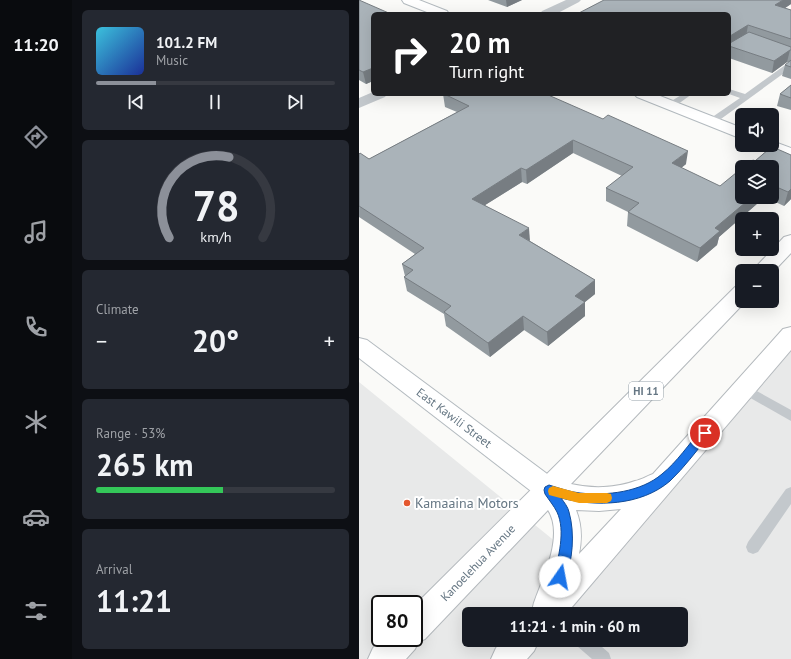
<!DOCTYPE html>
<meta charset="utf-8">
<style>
:root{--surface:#171b24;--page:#242831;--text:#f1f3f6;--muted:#9ea1a6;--line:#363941;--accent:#8c9099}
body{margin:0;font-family:"PT Sans",sans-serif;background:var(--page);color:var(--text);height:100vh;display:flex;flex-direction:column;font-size:15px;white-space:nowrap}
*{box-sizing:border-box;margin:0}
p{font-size:13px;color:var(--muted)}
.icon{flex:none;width:22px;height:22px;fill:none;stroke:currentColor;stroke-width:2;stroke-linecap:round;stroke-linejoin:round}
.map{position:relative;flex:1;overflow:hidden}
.drawer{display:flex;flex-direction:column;gap:10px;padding:10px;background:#0d0f14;width:287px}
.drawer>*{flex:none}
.top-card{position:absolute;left:12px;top:12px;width:360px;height:84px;border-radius:6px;box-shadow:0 4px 16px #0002;background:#202124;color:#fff;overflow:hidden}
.controls{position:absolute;left:376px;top:108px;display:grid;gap:8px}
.controls a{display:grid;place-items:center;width:44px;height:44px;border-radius:6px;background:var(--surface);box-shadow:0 4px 16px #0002;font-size:20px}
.speed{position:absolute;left:12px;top:595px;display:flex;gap:8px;font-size:20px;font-weight:700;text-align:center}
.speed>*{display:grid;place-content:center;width:52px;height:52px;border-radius:50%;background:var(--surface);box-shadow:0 4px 16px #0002;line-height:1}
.speed .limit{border:2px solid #111;border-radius:6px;background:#fff;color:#111}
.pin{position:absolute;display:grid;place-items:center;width:34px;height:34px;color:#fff;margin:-17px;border:2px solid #fff;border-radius:50%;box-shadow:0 1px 4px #0007}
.me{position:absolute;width:44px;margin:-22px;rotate:12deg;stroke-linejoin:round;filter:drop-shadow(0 0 3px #0008)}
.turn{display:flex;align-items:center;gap:14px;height:84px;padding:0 12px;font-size:18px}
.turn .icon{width:52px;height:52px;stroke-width:2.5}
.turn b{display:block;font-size:28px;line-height:34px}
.big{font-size:30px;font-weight:700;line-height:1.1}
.drawer .card{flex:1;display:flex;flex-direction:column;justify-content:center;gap:6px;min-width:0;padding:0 14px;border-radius:6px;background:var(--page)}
.drawer .dial{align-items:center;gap:0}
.dial svg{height:104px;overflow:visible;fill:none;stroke:var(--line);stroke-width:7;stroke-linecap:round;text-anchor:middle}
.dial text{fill:var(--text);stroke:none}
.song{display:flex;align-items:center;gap:12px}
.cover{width:48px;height:48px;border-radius:6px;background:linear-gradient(135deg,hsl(190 70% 55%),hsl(230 70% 35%))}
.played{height:4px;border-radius:2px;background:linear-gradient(90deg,var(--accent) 25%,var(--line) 25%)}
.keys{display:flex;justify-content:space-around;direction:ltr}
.heat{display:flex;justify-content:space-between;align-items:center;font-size:22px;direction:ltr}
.charge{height:6px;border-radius:3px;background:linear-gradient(90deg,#34c759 53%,var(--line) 0)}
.trip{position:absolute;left:103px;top:607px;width:226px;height:40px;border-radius:6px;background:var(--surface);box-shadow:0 4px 16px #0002;font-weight:700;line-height:40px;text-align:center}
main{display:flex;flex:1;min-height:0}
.menu{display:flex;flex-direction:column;width:72px;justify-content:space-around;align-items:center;background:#090b0e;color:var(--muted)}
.menu .icon{width:28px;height:28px}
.menu .active{color:var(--accent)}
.menu b{font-size:18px;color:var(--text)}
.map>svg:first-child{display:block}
.built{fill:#e8e9e9;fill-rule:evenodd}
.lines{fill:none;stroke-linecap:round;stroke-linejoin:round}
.secondary-casing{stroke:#b3babf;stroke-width:2}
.highway-casing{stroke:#b4b9bd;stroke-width:2}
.lane{fill:#c3c8cc;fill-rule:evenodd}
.street{fill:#c3c8cc;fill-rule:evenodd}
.secondary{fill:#fff;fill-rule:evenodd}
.highway{fill:#fff;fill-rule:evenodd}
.wall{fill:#929a9f}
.shaded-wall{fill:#777d82}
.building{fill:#aab3b9;stroke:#777d82}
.route{fill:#1a73e8;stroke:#114b97}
.slow{fill:#f59e0b}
.poi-dot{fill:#e4572e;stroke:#fff;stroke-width:1.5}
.labels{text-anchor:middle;stroke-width:4;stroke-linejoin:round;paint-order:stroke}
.shield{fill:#fff;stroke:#939fa8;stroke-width:1}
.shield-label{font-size:11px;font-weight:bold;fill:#657683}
.street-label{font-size:12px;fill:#657683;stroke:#fff}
.near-poi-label{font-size:14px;fill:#657683;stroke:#fff;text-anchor:start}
</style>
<main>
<nav class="menu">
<b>11:20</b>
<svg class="icon active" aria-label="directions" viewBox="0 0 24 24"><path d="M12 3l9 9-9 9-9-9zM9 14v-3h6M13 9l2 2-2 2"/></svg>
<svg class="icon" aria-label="music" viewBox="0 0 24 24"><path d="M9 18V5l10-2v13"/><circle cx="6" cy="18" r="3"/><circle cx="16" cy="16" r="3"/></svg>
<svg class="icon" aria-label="phone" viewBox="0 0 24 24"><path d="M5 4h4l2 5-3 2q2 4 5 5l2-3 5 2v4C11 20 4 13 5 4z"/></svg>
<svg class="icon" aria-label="climate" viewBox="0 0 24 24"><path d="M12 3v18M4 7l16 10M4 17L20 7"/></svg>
<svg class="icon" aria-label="car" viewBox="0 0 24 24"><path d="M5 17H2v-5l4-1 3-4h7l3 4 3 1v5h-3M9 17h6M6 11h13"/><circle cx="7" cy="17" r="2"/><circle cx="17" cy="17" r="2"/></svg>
<svg class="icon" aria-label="filters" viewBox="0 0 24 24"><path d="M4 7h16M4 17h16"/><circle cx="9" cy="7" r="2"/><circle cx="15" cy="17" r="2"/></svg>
</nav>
<section class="drawer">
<div class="card">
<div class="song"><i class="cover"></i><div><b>101.2 FM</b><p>Music</p></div></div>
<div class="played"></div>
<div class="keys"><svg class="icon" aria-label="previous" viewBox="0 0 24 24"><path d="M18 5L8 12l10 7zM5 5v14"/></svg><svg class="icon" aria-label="pause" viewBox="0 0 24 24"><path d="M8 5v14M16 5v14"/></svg><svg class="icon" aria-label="next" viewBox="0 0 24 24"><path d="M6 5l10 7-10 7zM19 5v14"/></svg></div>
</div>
<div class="card dial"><svg viewBox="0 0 100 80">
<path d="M14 69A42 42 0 1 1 86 69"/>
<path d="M14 69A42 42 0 0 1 60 7" stroke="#8c9099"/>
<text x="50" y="56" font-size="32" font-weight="700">78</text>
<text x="50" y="72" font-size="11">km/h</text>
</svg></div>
<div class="card"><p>Climate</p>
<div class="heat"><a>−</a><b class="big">20°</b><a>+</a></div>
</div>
<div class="card"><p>Range · 53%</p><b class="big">265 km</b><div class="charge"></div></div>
<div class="card"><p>Arrival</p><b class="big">11:21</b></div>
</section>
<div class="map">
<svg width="432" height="659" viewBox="0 0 432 659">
<rect width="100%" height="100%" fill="#fafaf8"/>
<path class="built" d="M432,351V659H0V382L240,577ZM21,604H55V638H21ZM110,614H322V640H110Z"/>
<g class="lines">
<g class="secondary-casing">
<g id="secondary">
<polygon points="43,0 60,0 88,11 90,14 73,14 45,3"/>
<polygon points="275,94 296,94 383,128 383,139 278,97"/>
<polygon points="413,141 432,148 432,159 405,149 403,145 413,145"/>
<polygon points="0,338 8,340 199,482 203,490 199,498 190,502 181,498 0,358"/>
</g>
</g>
<g class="highway-casing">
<g id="highway">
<polygon points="432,235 432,253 413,273 413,271 393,271 425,237"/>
<path d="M383,285V301H387L212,484C233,489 257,488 276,481C282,480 288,476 294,474L424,329L432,327V350L207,614H172C174,609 174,604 176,600C185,575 205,535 189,510L66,639L59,642L56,649L47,659H9L14,648L23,638H55V606L376,287ZM262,509L220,554C223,539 223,525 217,510L240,511Z"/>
<polygon points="143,640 180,640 175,651 168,659 132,659 137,648"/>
</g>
</g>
<g class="lane">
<polygon points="429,63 432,63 432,68 355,124 349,124 349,120 381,98 370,94 370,89 386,94"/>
<polygon points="324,94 333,94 315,107 309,107 309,103"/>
<polygon points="385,384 432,410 432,421 381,392 379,389 381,386"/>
<polygon points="432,487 432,504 399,552 394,554 389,552 387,547 389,542 427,489"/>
<polygon points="216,640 235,640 250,653 252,659 233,659 218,646"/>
</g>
<g class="street">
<polygon points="207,0 222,0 220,2 197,14 181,14 183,11"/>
<polygon points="14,92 14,94 28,94 26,97 0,108 0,98"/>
</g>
<use href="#secondary" class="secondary"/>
<use href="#highway" class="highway"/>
</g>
<g class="wall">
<polygon points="0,0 14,14 14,81 7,84 0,80"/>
<polygon points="129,0 163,0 148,7"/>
<polygon points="432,0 432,4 426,8 432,10 432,79 423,76 426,65 430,62 428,62 413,73 370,58 370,14"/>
<polygon points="432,85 432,110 418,106 421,94"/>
<polygon points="84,94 187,94 327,164 322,168 383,197 413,197 413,167 396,161 410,149 432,199 425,206 406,197 360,237 358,245 338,262 268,226 269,212 247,201 247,188 263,176 214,153 168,184 163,182 126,205 171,241 236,280 236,294 226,302 226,316 189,346 165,330 131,357 87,326 85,314 48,291 45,277 46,276 43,264 56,254 0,217 0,154 10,159 98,112 86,107"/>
</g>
<g class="shaded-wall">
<polygon points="147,0 163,0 148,7"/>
<polygon points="424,0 432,0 432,4 414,16 416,5"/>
<polygon points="389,25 387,37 370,46 371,36"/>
<polygon points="431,50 428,62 413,73 415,61"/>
<polygon points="14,68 14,81 7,84 4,72"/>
<polygon points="214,140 214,153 168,184 167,170"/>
<polygon points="329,151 327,164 311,177 313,163"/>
<polygon points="162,168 163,182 115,212 113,199"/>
<polygon points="432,189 432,199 425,206 429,192"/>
<polygon points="393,197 406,197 360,237 358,245 338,262 341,248 356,228"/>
<polygon points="170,228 171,241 160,235"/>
<polygon points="236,280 236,294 226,302 226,316 189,346 188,332 216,296"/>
<polygon points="164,316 165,330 131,357 129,343"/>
</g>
<g class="building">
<polygon points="0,0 32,14 14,14 14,68 4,72 0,70"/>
<polygon points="245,0 424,0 416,5 432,10 432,39 389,25 371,36 371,43 390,32 432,47 432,50 431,50 415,61 370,46 370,14 218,14"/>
<polygon points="432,60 432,67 426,65"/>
<polygon points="432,85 432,98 421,94"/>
<polygon points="85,94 187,94 244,119 249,115 329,151 313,163 361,186 383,168 383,197 393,197 356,228 361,231 341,248 269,212 280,203 247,188 274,167 214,140 167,170 162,168 113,199 170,228 160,235 236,280 216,296 226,302 188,332 164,316 129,343 85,312 92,306 45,277 54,270 43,264 65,248 0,206 0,154 1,153 10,159 110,106"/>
<polygon points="416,148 432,155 432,189 429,192 413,185 413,167 385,167 394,160 396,161 410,149 414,150"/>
</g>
<path class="route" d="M346,429L350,430L351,433L350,436C337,451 325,468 311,481C282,506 237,507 202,498C205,502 209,507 210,512C216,533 214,562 205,581L201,583L197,581L195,577C199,558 207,531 198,512C195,506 190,500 186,494L185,490L186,487L190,485C200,488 211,492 221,493C248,496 282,492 303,474C318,462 330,444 342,430Z"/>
<polygon class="slow" points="194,486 220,493 248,493 252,494 253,498 252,501 248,503 220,503 190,495 189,491 190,488"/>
<circle class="poi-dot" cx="48" cy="503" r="4"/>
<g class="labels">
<rect class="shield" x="270" y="382" width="34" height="18" rx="3"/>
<g class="shield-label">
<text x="287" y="395">HI 11</text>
</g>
<g class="street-label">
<text transform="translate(95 418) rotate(37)" y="4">East Kawili Street</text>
<text transform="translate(119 563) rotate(-46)" y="4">Kanoelehua Avenue</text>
</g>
<g class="near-poi-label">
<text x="56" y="508">Kamaaina Motors</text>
</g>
</g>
</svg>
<div class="controls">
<a><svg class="icon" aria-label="sound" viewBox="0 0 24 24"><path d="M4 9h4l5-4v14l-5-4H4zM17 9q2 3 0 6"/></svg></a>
<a><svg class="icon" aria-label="layers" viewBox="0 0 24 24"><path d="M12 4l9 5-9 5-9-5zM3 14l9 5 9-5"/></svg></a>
<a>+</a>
<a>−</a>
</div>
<div class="speed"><div class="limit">80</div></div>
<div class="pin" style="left:346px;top:433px;background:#d93025"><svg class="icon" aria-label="arrive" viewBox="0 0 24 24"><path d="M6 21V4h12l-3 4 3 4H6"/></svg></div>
<svg class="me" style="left:201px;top:577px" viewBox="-20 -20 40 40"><circle r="19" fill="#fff"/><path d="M0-13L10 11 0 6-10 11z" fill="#1a73e8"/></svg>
<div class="trip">11:21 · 1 min · 60 m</div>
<div class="top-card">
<div class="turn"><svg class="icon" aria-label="right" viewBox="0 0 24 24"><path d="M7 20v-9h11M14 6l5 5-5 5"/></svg><div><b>20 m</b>Turn right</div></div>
</div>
</div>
</main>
